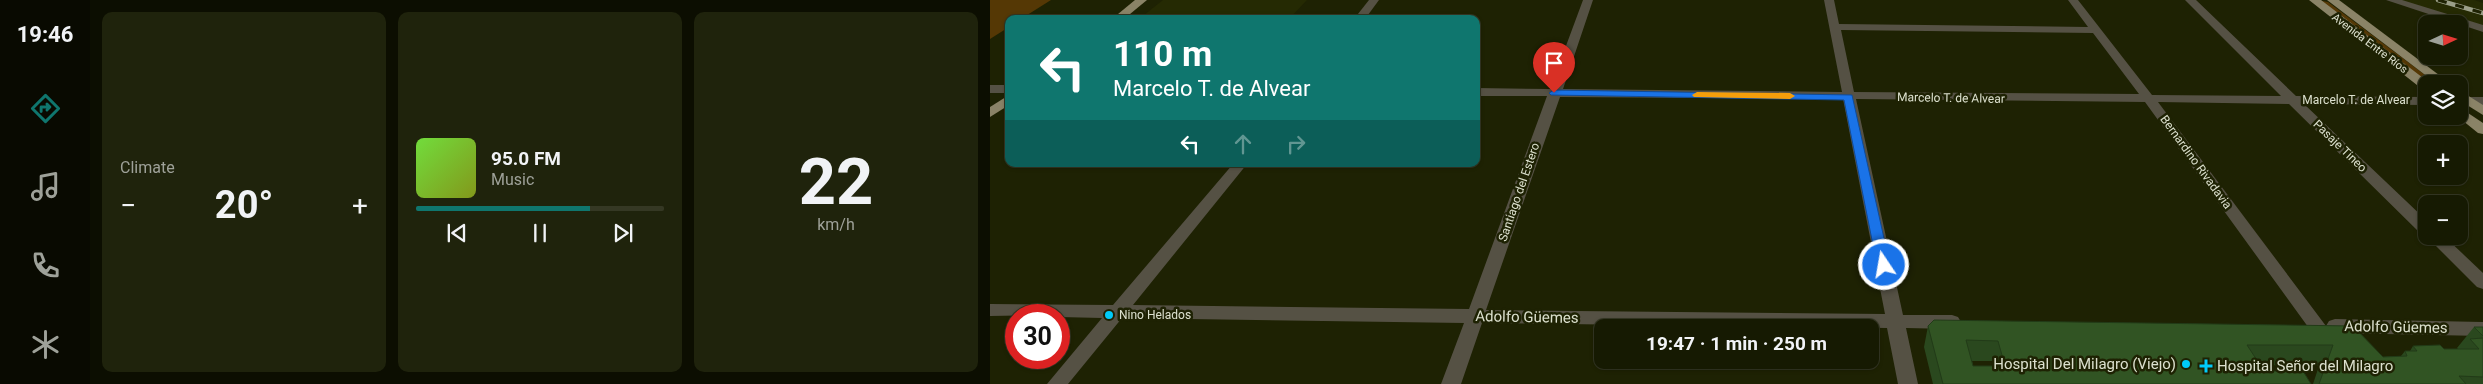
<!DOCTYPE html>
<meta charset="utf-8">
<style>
:root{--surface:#161a02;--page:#1f230c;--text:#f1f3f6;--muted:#9ea199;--line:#353824;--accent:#0f766e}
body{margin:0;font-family:Roboto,sans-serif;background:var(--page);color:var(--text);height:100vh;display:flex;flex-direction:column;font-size:19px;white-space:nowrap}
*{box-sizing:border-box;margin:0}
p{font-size:16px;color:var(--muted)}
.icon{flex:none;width:28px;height:28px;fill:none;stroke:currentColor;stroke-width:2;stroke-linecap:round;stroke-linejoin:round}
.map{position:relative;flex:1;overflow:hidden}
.drawer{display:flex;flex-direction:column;gap:12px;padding:12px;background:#0c0e01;width:900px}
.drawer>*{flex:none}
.top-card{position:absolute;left:15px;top:15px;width:475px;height:152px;border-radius:10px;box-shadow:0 1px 4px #0004,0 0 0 1px var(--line);background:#0f766e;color:#fff;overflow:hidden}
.needle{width:32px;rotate:86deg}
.fabs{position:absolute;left:1428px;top:15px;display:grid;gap:10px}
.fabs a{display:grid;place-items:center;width:50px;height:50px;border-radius:10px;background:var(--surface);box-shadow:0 1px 4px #0004,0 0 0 1px var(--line);font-size:25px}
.speed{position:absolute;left:15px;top:304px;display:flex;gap:10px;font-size:25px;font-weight:700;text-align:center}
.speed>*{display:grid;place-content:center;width:65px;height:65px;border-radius:50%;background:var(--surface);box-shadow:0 1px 4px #0004,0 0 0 1px var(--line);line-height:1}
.speed .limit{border:8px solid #d22;background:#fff;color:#111}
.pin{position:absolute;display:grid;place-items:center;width:42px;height:42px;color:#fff;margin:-51px -21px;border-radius:50% 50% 50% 0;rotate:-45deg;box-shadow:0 0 5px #0007}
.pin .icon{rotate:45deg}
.me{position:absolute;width:55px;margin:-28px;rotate:348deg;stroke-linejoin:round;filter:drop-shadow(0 0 4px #0008)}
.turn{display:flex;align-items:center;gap:18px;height:105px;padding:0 25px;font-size:22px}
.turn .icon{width:65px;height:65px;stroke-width:2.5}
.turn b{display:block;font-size:35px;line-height:42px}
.lanes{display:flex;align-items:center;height:48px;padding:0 25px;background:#0003;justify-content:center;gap:25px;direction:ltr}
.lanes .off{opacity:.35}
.big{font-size:38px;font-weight:700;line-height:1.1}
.drawer .widget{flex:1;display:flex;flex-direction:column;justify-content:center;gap:8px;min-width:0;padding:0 18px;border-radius:10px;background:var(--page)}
.drawer .dial{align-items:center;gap:0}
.dial b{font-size:65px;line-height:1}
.song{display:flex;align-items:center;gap:15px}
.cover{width:60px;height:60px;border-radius:8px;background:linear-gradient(135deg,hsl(100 70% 55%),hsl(70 70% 35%))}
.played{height:5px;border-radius:2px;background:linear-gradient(90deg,var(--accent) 70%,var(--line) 70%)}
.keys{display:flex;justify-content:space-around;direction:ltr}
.heat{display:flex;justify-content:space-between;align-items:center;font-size:28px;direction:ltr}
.drawer .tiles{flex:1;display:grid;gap:12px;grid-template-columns:repeat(3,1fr)}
.trip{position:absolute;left:604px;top:319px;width:285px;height:50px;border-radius:10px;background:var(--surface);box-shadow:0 1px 4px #0004,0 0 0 1px var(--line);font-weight:700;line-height:50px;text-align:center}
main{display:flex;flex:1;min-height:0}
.menu{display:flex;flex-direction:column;width:90px;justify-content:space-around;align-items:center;background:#090a01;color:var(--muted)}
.menu .icon{width:35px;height:35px}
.menu .selected{color:var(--accent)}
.menu b{font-size:22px;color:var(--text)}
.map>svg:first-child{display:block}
.built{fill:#252a03}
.green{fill:#553805}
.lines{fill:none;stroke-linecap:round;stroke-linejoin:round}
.minor{fill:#555144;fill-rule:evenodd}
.major{fill:#8a8367;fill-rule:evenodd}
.rail-casing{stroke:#9b9f89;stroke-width:4.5}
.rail{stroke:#1e2203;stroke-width:3;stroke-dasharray:9;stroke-linecap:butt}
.wall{fill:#2a481e;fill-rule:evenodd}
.building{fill:#315423;stroke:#223b18;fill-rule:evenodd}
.route{fill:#1a73e8;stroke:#114b97}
.slow{fill:#f59e0b}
.poi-dot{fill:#00cbf9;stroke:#1e2203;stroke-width:2}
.labels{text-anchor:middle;stroke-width:5;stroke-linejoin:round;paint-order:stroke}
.far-street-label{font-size:11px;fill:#dce0ce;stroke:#1e2203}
.street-label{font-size:12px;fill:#dce0ce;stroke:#1e2203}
.poi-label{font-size:12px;fill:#dce0ce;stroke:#1e2203;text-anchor:start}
.near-street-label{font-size:15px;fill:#dce0ce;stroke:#1e2203}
.near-poi-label{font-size:15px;fill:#dce0ce;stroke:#1e2203;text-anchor:end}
</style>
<main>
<nav class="menu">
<b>19:46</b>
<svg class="icon selected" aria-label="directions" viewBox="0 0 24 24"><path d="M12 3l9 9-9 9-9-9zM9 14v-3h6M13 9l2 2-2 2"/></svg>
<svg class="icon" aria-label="music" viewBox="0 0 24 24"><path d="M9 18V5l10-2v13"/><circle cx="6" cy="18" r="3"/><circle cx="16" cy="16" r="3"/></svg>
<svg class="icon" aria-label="phone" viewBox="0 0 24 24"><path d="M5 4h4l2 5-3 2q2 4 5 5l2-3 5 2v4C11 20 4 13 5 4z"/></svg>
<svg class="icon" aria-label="climate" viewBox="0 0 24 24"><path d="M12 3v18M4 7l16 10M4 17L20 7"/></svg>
</nav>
<section class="drawer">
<div class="tiles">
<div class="widget"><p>Climate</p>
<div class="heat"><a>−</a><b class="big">20°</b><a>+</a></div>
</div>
<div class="widget">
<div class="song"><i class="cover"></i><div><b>95.0 FM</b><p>Music</p></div></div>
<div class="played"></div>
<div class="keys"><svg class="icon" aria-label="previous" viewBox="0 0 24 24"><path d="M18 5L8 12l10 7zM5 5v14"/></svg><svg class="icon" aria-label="pause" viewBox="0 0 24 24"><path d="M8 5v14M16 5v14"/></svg><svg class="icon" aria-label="next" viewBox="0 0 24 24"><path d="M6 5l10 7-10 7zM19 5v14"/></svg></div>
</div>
<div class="widget dial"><b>22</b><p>km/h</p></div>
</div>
</section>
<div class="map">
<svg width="1493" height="384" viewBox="0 0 1493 384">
<rect width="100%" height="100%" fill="#1e2203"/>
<g class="built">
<polygon points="173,0 317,0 299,19 149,19"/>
<polygon points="1407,0 1484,0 1493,3 1493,27"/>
</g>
<g class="green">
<polygon points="0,0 61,0 34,17 19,19 19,27 0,39"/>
<polygon points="1327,0 1338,2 1447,84 1436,84"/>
</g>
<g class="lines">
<g class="minor">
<polygon points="379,0 389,0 375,19 364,19"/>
<path d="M593,0H603L573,89L852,92L834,0H844L849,24L1098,27L1078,0H1088L1162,95L1291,96L1195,0H1206L1306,96L1436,97V105L1314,104L1436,220V234L1430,233L1299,104L1168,102L1336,326L1339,321L1345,319L1493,322V336L1345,333L1339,331L1336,326L1333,331L1327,333L1321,331L1155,102L866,99L913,315H962L968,317L971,322L968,327L962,329L916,328L928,384H908L897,328L492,323L471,384H451L474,323L132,318L78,384H57L112,318L69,317V315L0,316V304L123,305L243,164H257L143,305L479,309L557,96H486V88L560,89ZM851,30L1103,33L1149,94L864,92ZM570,97L853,99L895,314L496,310Z"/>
<polygon points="1396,0 1412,0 1493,25 1493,32"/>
<rect x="0" y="85" width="19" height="8"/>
<rect x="1469" y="97" width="24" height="8"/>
<polygon points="1436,236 1454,236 1493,273 1493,289 1487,287"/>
</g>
<g class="major">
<polygon points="145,0 157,0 134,19 122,19"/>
<polygon points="1319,0 1331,0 1441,84 1436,84 1436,90 1432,89"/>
<polygon points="1337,0 1349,0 1461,84 1447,84"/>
<polygon points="1469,90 1493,105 1493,115 1469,100"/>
<polygon points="19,95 19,105 0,117 0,107"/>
<polygon points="1469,107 1493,123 1493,134 1488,133 1467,116"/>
</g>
<g class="rail-casing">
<polyline id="rail" points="1448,0 1493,13"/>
</g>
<use href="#rail" class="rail"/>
</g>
<path class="wall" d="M938,326H1363L1393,357L1411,356L1415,351H1420L1423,346L1454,349H1468L1467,348L1484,327H1493V384H1323L1329,366L1270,365L1274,371L1321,384H943L934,347ZM982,361H1002L1003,366H983Z"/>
<g class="building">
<path d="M944,320L1363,326L1393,357L1417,356L1415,351H1427L1423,346L1450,345L1454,349H1489L1480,339L1493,338V377L1469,376L1476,384H1329L1343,345H1257L1274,371H1313L1321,384H953L938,326ZM976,340L1008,341L1015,366H983Z"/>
<polygon points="1484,327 1493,327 1493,336"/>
</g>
<polygon class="route" points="564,90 862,95 900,265 894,270 887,265 854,100 561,95 559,93"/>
<polygon class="slow" points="707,92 800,93 805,96 800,99 704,97 702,95"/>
<g class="poi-dot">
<circle cx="119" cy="315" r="5"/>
<circle cx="1196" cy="364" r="5"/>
<path d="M1213.5 358.5h5v5h5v5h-5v5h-5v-5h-5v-5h5z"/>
</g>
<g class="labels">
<g class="far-street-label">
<text transform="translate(1380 43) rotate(37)" y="4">Avenida Entre Ríos</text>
</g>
<g class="street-label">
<text transform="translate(961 98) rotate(1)" y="4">Marcelo T. de Alvear</text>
<text x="1366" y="104">Marcelo T. de Alvear</text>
<text transform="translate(1350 146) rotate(44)" y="4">Pasaje Tineo</text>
<text transform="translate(1206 162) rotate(54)" y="4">Bernardino Rivadavia</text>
<text transform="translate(529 192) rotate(-71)" y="4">Santiago del Estero</text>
</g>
<g class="poi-label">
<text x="129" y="319">Nino Helados</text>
</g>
<g class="near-street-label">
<text transform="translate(537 317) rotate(1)" y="5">Adolfo Güemes</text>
<text transform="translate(1406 327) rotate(1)" y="5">Adolfo Güemes</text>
</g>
<g class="near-poi-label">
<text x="1186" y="369">Hospital Del Milagro (Viejo)</text>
<text x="1227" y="371" text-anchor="start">Hospital Señor del Milagro</text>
</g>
</g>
</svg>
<div class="fabs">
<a><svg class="needle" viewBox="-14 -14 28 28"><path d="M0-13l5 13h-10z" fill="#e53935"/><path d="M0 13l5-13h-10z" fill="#9ea199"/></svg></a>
<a><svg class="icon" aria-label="layers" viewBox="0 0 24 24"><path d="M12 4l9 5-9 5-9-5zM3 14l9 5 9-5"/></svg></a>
<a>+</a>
<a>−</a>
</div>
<div class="speed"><div class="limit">30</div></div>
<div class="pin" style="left:564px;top:93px;background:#d93025"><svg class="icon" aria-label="arrive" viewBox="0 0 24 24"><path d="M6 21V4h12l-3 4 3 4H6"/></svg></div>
<svg class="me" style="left:894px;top:265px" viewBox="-20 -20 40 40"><circle r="17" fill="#1a73e8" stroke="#fff" stroke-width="3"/><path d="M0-11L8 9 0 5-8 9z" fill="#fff"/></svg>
<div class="trip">19:47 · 1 min · 250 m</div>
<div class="top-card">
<div class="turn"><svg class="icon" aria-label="left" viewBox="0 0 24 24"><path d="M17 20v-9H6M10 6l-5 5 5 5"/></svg><div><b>110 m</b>Marcelo T. de Alvear</div></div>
<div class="lanes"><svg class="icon" aria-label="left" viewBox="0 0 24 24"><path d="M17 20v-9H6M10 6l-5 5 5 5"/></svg><svg class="icon off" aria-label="ahead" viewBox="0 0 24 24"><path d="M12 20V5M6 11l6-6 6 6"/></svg><svg class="icon off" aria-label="right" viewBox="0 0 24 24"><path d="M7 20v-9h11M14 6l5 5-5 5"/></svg></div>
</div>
</div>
</main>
